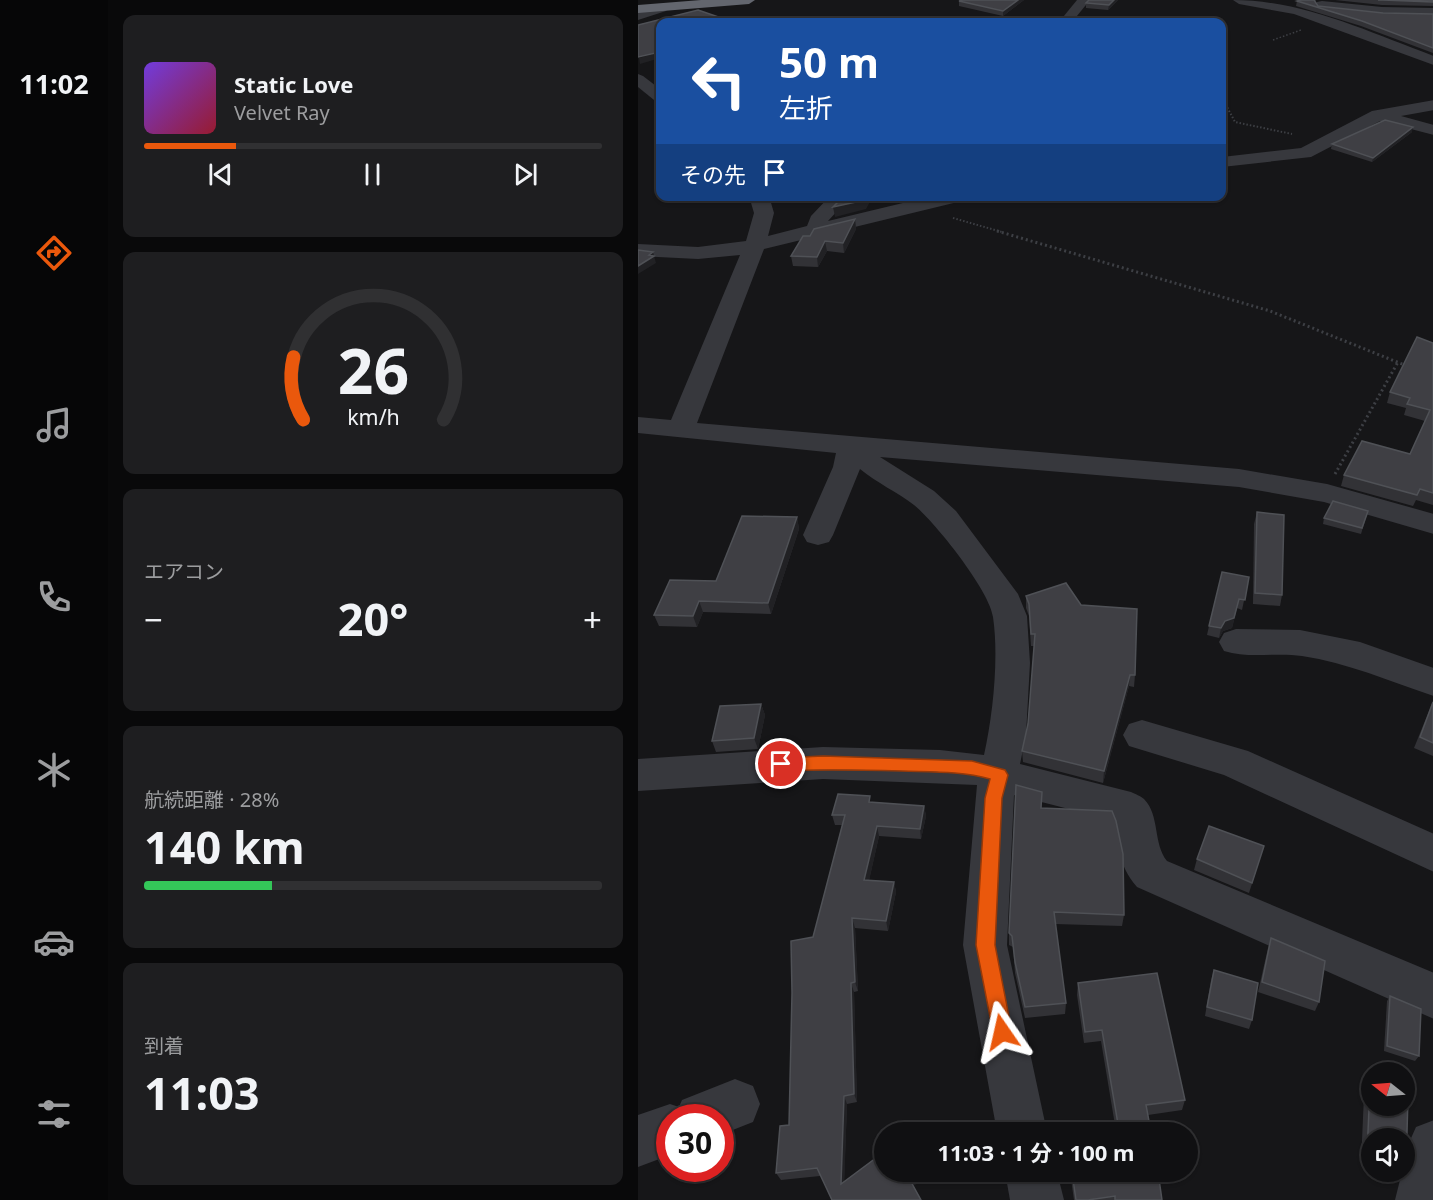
<!DOCTYPE html>
<html lang="ja">
<meta charset="utf-8">
<style>
:root{--surface:#101012;--page:#1e1e20;--text:#f1f3f6;--muted:#9c9d9f;--line:#303032;--accent:#ea580c}
body{margin:0;font-family:"Noto Sans","Noto Sans JP",sans-serif;background:var(--page);color:var(--text);height:100vh;display:flex;flex-direction:column;font-size:22px;white-space:nowrap}
*{box-sizing:border-box;margin:0}
p{font-size:20px;color:var(--muted)}
.icon{flex:none;width:33px;height:33px;fill:none;stroke:currentColor;stroke-width:2;stroke-linecap:round;stroke-linejoin:round}
.map{position:relative;flex:1;overflow:hidden}
.drawer{display:flex;flex-direction:column;gap:15px;padding:15px;background:#09090a;width:530px}
.drawer>*{flex:none}
.banner{position:absolute;left:18px;top:18px;width:570px;height:183px;border-radius:12px;box-shadow:0 2px 4px #0004,0 0 0 2px var(--line);background:#1a4fa0;color:#fff;overflow:hidden}
.needle{width:39px;rotate:287deg}
.fabs{position:absolute;left:723px;top:1062px;display:grid;gap:12px}
.fabs a{display:grid;place-items:center;width:54px;height:54px;border-radius:50%;background:var(--surface);box-shadow:0 2px 4px #0004,0 0 0 2px var(--line);font-size:30px}
.speed{position:absolute;left:18px;top:1104px;display:flex;gap:12px;font-size:30px;font-weight:700;text-align:center}
.speed>*{display:grid;place-content:center;width:78px;height:78px;border-radius:50%;background:var(--surface);box-shadow:0 2px 4px #0004,0 0 0 2px var(--line);line-height:1}
.speed .limit{border:9px solid #d22;background:#fff;color:#111}
.pin{position:absolute;display:grid;place-items:center;width:51px;height:51px;color:#fff;margin:-26px;border:3px solid #fff;border-radius:50%;box-shadow:0 2px 6px #0007}
.me{position:absolute;width:66px;margin:-33px;rotate:349deg;stroke-linejoin:round;filter:drop-shadow(0 0 4px #0008)}
.turn{display:flex;align-items:center;gap:21px;height:126px;padding:0 24px;font-size:27px}
.turn .icon{width:78px;height:78px;stroke-width:2.5}
.turn b{display:block;font-size:42px;line-height:51px}
.then{display:flex;align-items:center;height:57px;padding:0 24px;background:#0003;gap:12px;font-size:22px}
.big{font-size:45px;font-weight:700;line-height:1.1}
.drawer .widget{flex:1;display:flex;flex-direction:column;justify-content:center;gap:9px;min-width:0;padding:0 21px;border-radius:12px;background:var(--page)}
.drawer .dial{align-items:center;gap:0}
.dial svg{height:156px;overflow:visible;fill:none;stroke:var(--line);stroke-width:7;stroke-linecap:round;text-anchor:middle}
.dial text{fill:var(--text);stroke:none}
.song{display:flex;align-items:center;gap:18px}
.cover{width:72px;height:72px;border-radius:9px;background:linear-gradient(135deg,hsl(260 70% 55%),hsl(350 70% 35%))}
.played{height:6px;border-radius:3px;background:linear-gradient(90deg,var(--accent) 20%,var(--line) 20%)}
.keys{display:flex;justify-content:space-around;direction:ltr}
.heat{display:flex;justify-content:space-between;align-items:center;font-size:33px;direction:ltr}
.charge{height:9px;border-radius:4px;background:linear-gradient(90deg,#34c759 28%,var(--line) 0)}
.trip{position:absolute;left:236px;top:1122px;width:324px;height:60px;border-radius:30px;background:var(--surface);box-shadow:0 2px 4px #0004,0 0 0 2px var(--line);font-weight:700;line-height:60px;text-align:center}
main{display:flex;flex:1;min-height:0}
.dock{display:flex;flex-direction:column;width:108px;justify-content:space-around;align-items:center;background:#060607;color:var(--muted)}
.dock .icon{width:42px;height:42px}
.dock .on{color:var(--accent)}
.dock b{font-size:27px;color:var(--text)}
.map>svg:first-child{display:block}
.lines{fill:none;stroke-linecap:round;stroke-linejoin:round}
.path-far2{stroke:#3d3f44;stroke-width:1.5;stroke-dasharray:1.5 2;stroke-linecap:butt}
.path-far1{stroke:#3d3f44;stroke-width:2;stroke-dasharray:1.5 2;stroke-linecap:butt}
.path{stroke:#3d3f44;stroke-width:3;stroke-dasharray:2 3;stroke-linecap:butt}
.minor{fill:#37383d;fill-rule:evenodd}
.highway{fill:#63666e;fill-rule:evenodd}
.wall{fill:#323236}
.shaded-wall{fill:#212124}
.building{fill:#3f3f44;stroke:#4f5156;stroke-width:1.5}
.route{fill:#ea580c;stroke:#983908;stroke-width:1.5}
</style>
<main>
<nav class="dock">
<b>11:02</b>
<svg class="icon on" aria-label="directions" viewBox="0 0 24 24"><path d="M12 3l9 9-9 9-9-9zM9 14v-3h6M13 9l2 2-2 2"/></svg>
<svg class="icon" aria-label="music" viewBox="0 0 24 24"><path d="M9 18V5l10-2v13"/><circle cx="6" cy="18" r="3"/><circle cx="16" cy="16" r="3"/></svg>
<svg class="icon" aria-label="phone" viewBox="0 0 24 24"><path d="M5 4h4l2 5-3 2q2 4 5 5l2-3 5 2v4C11 20 4 13 5 4z"/></svg>
<svg class="icon" aria-label="climate" viewBox="0 0 24 24"><path d="M12 3v18M4 7l16 10M4 17L20 7"/></svg>
<svg class="icon" aria-label="car" viewBox="0 0 24 24"><path d="M5 17H2v-5l4-1 3-4h7l3 4 3 1v5h-3M9 17h6M6 11h13"/><circle cx="7" cy="17" r="2"/><circle cx="17" cy="17" r="2"/></svg>
<svg class="icon" aria-label="filters" viewBox="0 0 24 24"><path d="M4 7h16M4 17h16"/><circle cx="9" cy="7" r="2"/><circle cx="15" cy="17" r="2"/></svg>
</nav>
<section class="drawer">
<div class="widget">
<div class="song"><i class="cover"></i><div><b>Static Love</b><p>Velvet Ray</p></div></div>
<div class="played"></div>
<div class="keys"><svg class="icon" aria-label="previous" viewBox="0 0 24 24"><path d="M18 5L8 12l10 7zM5 5v14"/></svg><svg class="icon" aria-label="pause" viewBox="0 0 24 24"><path d="M8 5v14M16 5v14"/></svg><svg class="icon" aria-label="next" viewBox="0 0 24 24"><path d="M6 5l10 7-10 7zM19 5v14"/></svg></div>
</div>
<div class="widget dial"><svg viewBox="0 0 100 80">
<path d="M14 69A42 42 0 1 1 86 69"/>
<path d="M14 69A42 42 0 0 1 9 37" stroke="#ea580c"/>
<text x="50" y="56" font-size="32" font-weight="700">26</text>
<text x="50" y="72" font-size="11">km/h</text>
</svg></div>
<div class="widget"><p>エアコン</p>
<div class="heat"><a>−</a><b class="big">20°</b><a>+</a></div>
</div>
<div class="widget"><p>航続距離 · 28%</p><b class="big">140 km</b><div class="charge"></div></div>
<div class="widget"><p>到着</p><b class="big">11:03</b></div>
</section>
<div class="map">
<svg width="796" height="1200" viewBox="0 0 796 1200">
<rect width="100%" height="100%" fill="#161618"/>
<g class="lines">
<polyline class="path-far2" points="635,40 663,30"/>
<g class="path-far1">
<polyline points="584,104 588,105 597,122 654,134"/>
<polyline points="315,218 364,232"/>
</g>
<g class="path">
<polyline points="359,231 632,311 769,366"/>
<polyline points="697,474 760,362"/>
</g>
<g class="minor">
<polygon points="439,0 452,0 434,22 421,22"/>
<path d="M595,0C665,0 730,32 796,56V65L656,14L601,4Z"/>
<polygon points="684,1 744,7 796,8 796,16 744,15 679,8 677,5 679,2"/>
<polygon points="23,4 30,8 28,11 0,20 0,12"/>
<polygon points="0,74 5,76 22,89 22,102 16,100 0,87"/>
<polygon points="796,100 796,110 763,116 796,125 796,135 742,121 673,157 584,167 584,157 663,148 734,111"/>
<path d="M111,196H131L136,213L130,236L169,226L173,216L192,196H213L190,221L294,196H330L328,200L126,249L59,423L601,469L689,484L796,514V534L686,502L601,487L242,457L296,491L318,511L380,594L389,616L392,663L388,735L382,764L493,792C497,794 503,796 506,799C522,815 515,844 529,861L796,973V1019L499,887C478,862 485,852 477,823L470,819L376,795L369,945L409,1132H359L325,945L339,785L185,779L0,791V759L185,747L302,750L346,755C355,715 361,658 355,617C352,591 297,522 276,505C259,492 239,483 222,469L195,535L191,542L180,545L169,542L165,535L195,467L198,453L0,433V417L33,420L102,255L60,259L0,256V244L60,247L108,241L116,213Z"/>
<path d="M598,629L662,630L722,642L796,668V696C751,681 710,663 664,656C638,652 611,659 586,651L581,642L586,633Z"/>
<polygon points="504,720 610,751 796,834 796,872 586,775 491,746 485,735 491,724"/>
<polygon points="97,1079 115,1086 122,1104 115,1122 82,1135 82,1118 32,1118 32,1155 0,1167 0,1115 32,1104 41,1107 44,1100"/>
<polygon points="796,1120 796,1200 757,1200 764,1172 766,1172 770,1145 778,1127"/>
<polygon points="367,1172 419,1172 426,1200 372,1200"/>
</g>
<polygon class="highway" points="63,0 117,0 111,4 0,13 0,5"/>
</g>
<g class="wall">
<polygon points="386,0 365,16 321,6 321,1"/>
<polygon points="480,0 470,10 448,8 448,3"/>
<polygon points="658,0 678,0 677,2 680,6 745,13 795,14 795,53 723,26 658,6 659,1 660,1"/>
<polygon points="697,0 795,0 795,6 744,5"/>
<polygon points="774,132 734,162 693,149 694,144"/>
<polygon points="217,219 218,229 206,253 189,251 180,267 155,266 153,256 172,236"/>
<polygon points="795,343 795,505 778,500 775,506 703,486 706,475 772,454 787,421 766,415 768,408 749,403 752,392"/>
<polygon points="730,511 723,534 685,524 686,518"/>
<polygon points="619,512 644,595 642,606 615,604 616,524"/>
<polygon points="159,517 161,529 133,614 65,612 59,627 21,626 16,615 78,581"/>
<polygon points="611,577 604,610 599,608 594,628 585,631 581,638 569,635 571,626"/>
<polygon points="388,596 443,605 497,675 496,687 491,686 465,783 385,762 384,751 390,724 396,646 393,646 391,616 388,608"/>
<polygon points="795,701 795,756 776,748"/>
<polygon points="123,704 127,715 120,749 78,752 74,741"/>
<polygon points="233,802 286,806 288,816 283,839 241,836 231,880 256,882 258,892 250,931 217,928 220,991 216,992 219,1102 209,1104 206,1181 293,1173 275,1186 283,1200 182,1176 143,1180 138,1173 151,1125 175,937 204,825 197,825 194,815"/>
<polygon points="404,808 486,915 484,926 417,924 428,1003 427,1014 387,1018 377,973 375,947 371,945 371,933"/>
<polygon points="626,846 611,893 556,870 559,859"/>
<polygon points="633,938 681,1002 677,1011 620,992 630,948"/>
<polygon points="576,970 614,1020 611,1029 567,1016 573,980"/>
<polygon points="440,983 547,1100 544,1110 510,1115 513,1132 477,1125 463,1041 446,1043 439,995"/>
<polygon points="752,996 781,1056 777,1061 746,1051 749,1001"/>
<polygon points="732,1086 734,1086 734,1106 766,1106 766,1096 770,1097 768,1167 766,1168 766,1138 734,1138 734,1166 723,1163 726,1095"/>
<polygon points="432,1172 519,1172 524,1200 436,1200"/>
<polygon points="753,1172 763,1172 761,1174"/>
</g>
<g class="shaded-wall">
<polygon points="380,0 386,0 365,16 365,11"/>
<polygon points="476,0 480,0 470,10 471,5"/>
<polygon points="22,52 22,58 2,64 1,58"/>
<polygon points="775,127 774,132 734,162 735,158"/>
<polygon points="229,196 235,196 228,209 197,217 195,207"/>
<polygon points="217,219 218,229 206,253 205,243"/>
<polygon points="187,241 189,251 180,267 179,257"/>
<polygon points="15,252 18,263 0,274 0,266"/>
<polygon points="159,517 161,529 133,614 130,603"/>
<polygon points="601,599 594,628 585,631 581,638 583,628"/>
<polygon points="61,601 65,612 59,627 55,616"/>
<polygon points="492,675 491,686 465,783 466,771"/>
<polygon points="123,704 127,715 120,749 116,738"/>
<polygon points="286,806 288,816 283,839 282,829"/>
<polygon points="239,826 241,836 229,890 226,880"/>
<polygon points="256,882 258,892 250,931 248,921"/>
<polygon points="214,918 217,928 220,991 217,982"/>
<polygon points="213,983 216,992 219,1102 216,1094"/>
<polygon points="206,1096 209,1104 206,1190 203,1184"/>
<polygon points="283,1172 292,1172 293,1173 274,1187 272,1180"/>
</g>
<g class="building">
<polygon points="325,0 380,0 365,11 321,1"/>
<polygon points="451,0 476,0 471,5 448,3"/>
<polygon points="663,0 676,0 680,6 745,13 795,14 795,48 724,21 659,1"/>
<polygon points="740,0 795,0 795,2 745,0"/>
<polygon points="60,10 95,22 22,22 22,52 0,57 0,25"/>
<polygon points="747,120 775,127 735,158 694,144"/>
<polygon points="206,196 229,196 227,200 195,207"/>
<polygon points="217,219 205,243 187,241 179,257 153,256 165,236 172,236 176,229"/>
<polygon points="0,250 15,252 11,255 16,256 0,266"/>
<polygon points="779,337 795,343 795,493 782,489 779,495 706,475 724,441 772,454 792,410 769,404 772,398 752,392"/>
<polygon points="695,501 730,511 724,528 686,518"/>
<polygon points="619,512 646,515 644,595 617,593"/>
<polygon points="104,516 159,517 130,603 61,601 55,616 16,615 32,580 78,581"/>
<polygon points="584,572 611,577 607,600 601,599 596,618 587,621 583,628 571,626"/>
<polygon points="428,583 443,605 499,609 497,675 492,675 466,771 384,751 390,724 397,634 393,634 391,604 388,596"/>
<polygon points="795,702 795,743 782,737"/>
<polygon points="123,704 116,738 74,741 82,706"/>
<polygon points="378,785 404,792 403,808 474,811 478,821 485,854 486,915 416,912 428,1003 387,1007 377,962 374,936 371,933"/>
<polygon points="200,794 232,796 231,802 286,806 282,829 239,826 226,880 256,882 248,921 214,918 217,982 213,983 216,1094 206,1096 203,1184 246,1152 246,1172 283,1172 272,1180 283,1200 194,1200 179,1168 138,1173 142,1126 151,1125 154,993 153,941 175,937 207,815 194,815"/>
<polygon points="571,826 626,846 614,883 559,859"/>
<polygon points="633,938 687,961 681,1002 624,982"/>
<polygon points="576,970 620,983 614,1020 569,1007"/>
<polygon points="519,973 547,1100 508,1105 513,1132 429,1132 429,1131 480,1124 464,1030 447,1032 440,983"/>
<polygon points="752,996 783,1009 781,1056 749,1046"/>
<polygon points="732,1086 734,1086 734,1106 766,1106 766,1096 770,1097 768,1167 766,1166 766,1138 734,1138 734,1156 729,1155"/>
<polygon points="434,1172 520,1172 524,1200 477,1200 477,1196 450,1200 438,1200"/>
</g>
<path class="route" d="M185,756L334,761L367,770L370,775L364,798L357,945L374,1032L371,1039L364,1042L357,1039L355,1032L338,945L347,798L352,779C324,771 294,772 264,771C224,770 184,769 143,771L137,769L135,764L137,760L143,758Z"/>
</svg>
<div class="fabs">
<a><svg class="needle" viewBox="-14 -14 28 28"><path d="M0-13l5 13h-10z" fill="#e53935"/><path d="M0 13l5-13h-10z" fill="#9c9d9f"/></svg></a>
<a><svg class="icon" aria-label="sound" viewBox="0 0 24 24"><path d="M4 9h4l5-4v14l-5-4H4zM17 9q2 3 0 6"/></svg></a>
</div>
<div class="speed"><div class="limit">30</div></div>
<div class="pin" style="left:143px;top:764px;background:#d93025"><svg class="icon" aria-label="arrive" viewBox="0 0 24 24"><path d="M6 21V4h12l-3 4 3 4H6"/></svg></div>
<svg class="me" style="left:364px;top:1032px" viewBox="-20 -20 40 40"><path d="M0-17L14 15 0 8-14 15z" fill="#ea580c" stroke="#fff" stroke-width="4"/></svg>
<div class="trip">11:03 · 1 分 · 100 m</div>
<div class="banner">
<div class="turn"><svg class="icon" aria-label="left" viewBox="0 0 24 24"><path d="M17 20v-9H6M10 6l-5 5 5 5"/></svg><div><b>50 m</b>左折</div></div>
<div class="then">その先<svg class="icon" aria-label="arrive" viewBox="0 0 24 24"><path d="M6 21V4h12l-3 4 3 4H6"/></svg></div>
</div>
</div>
</main>
